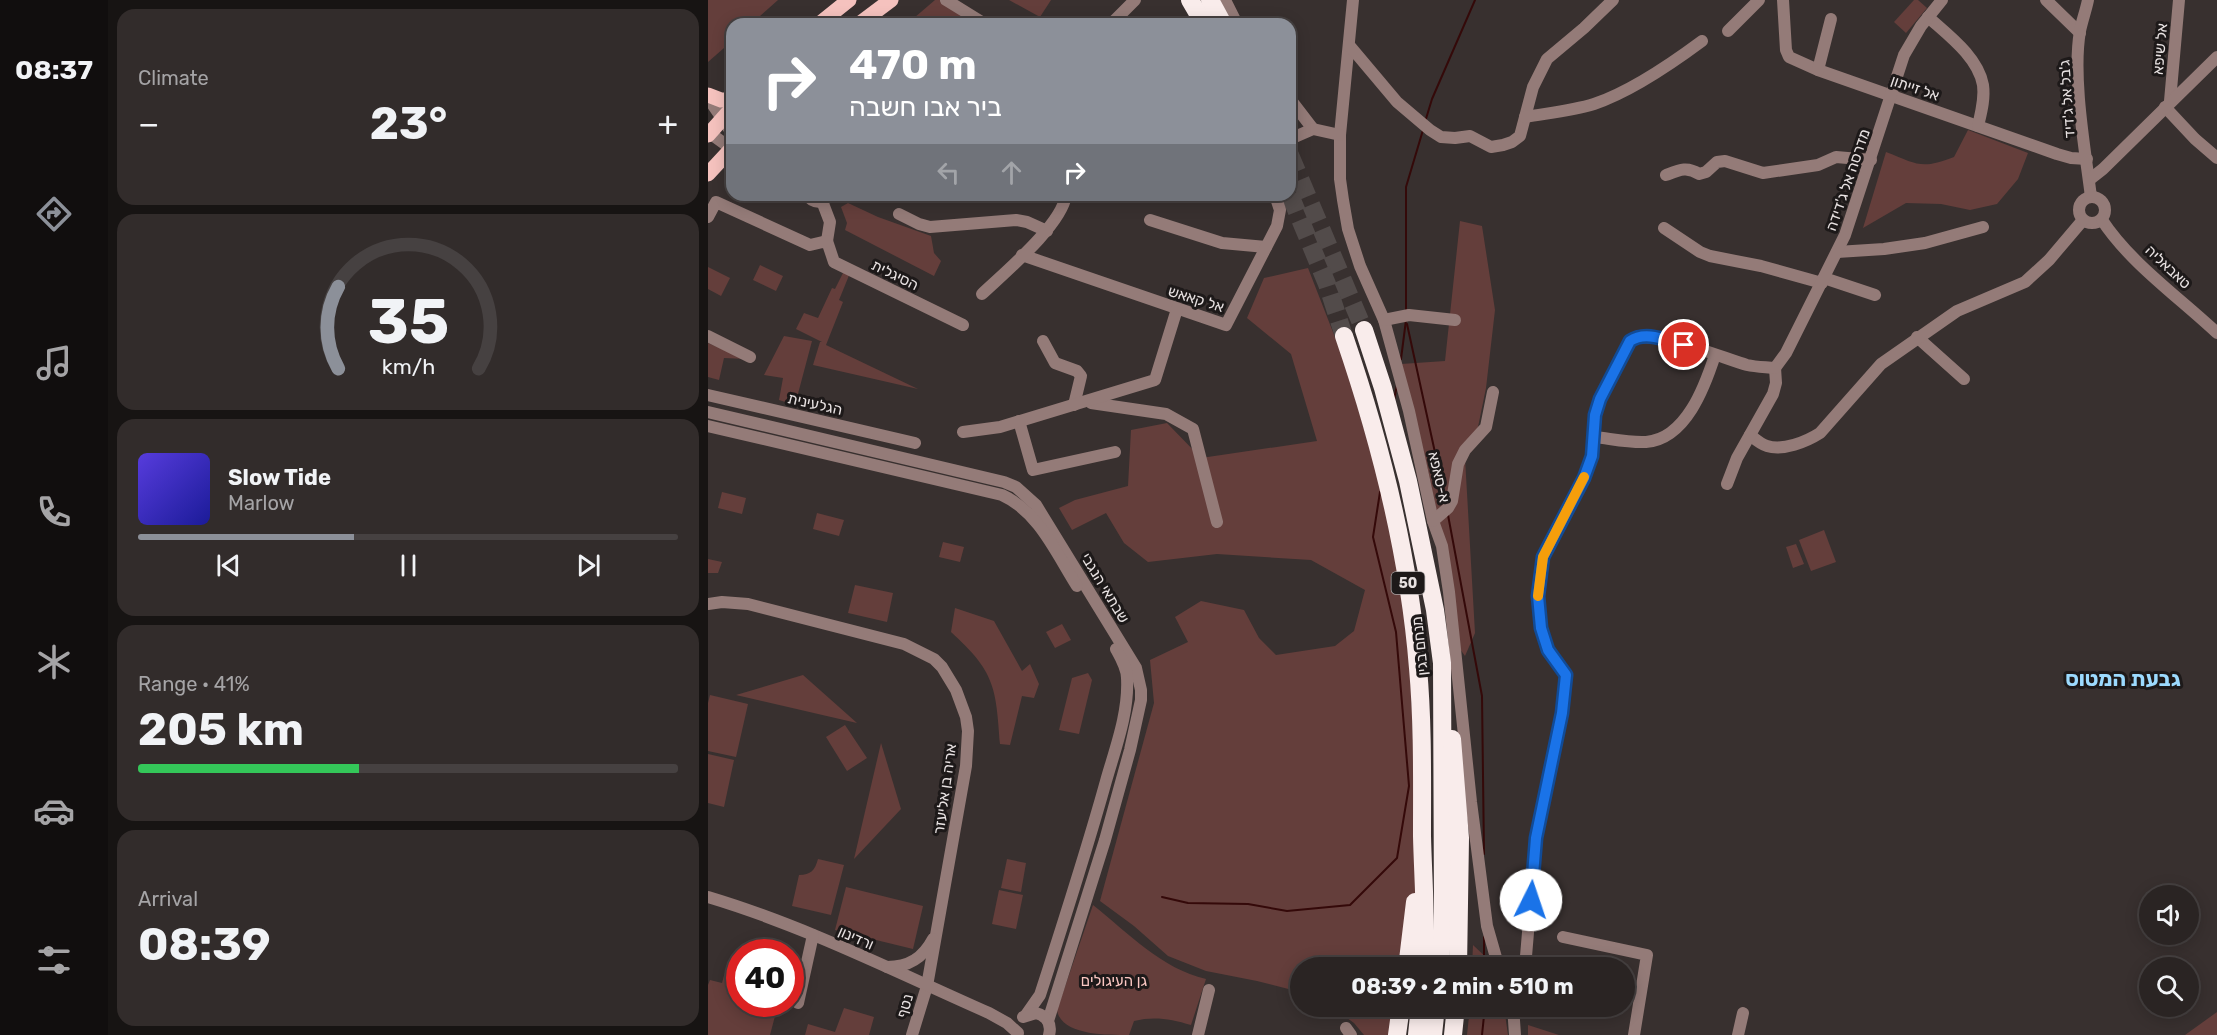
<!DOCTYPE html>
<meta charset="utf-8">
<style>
:root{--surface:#2a2423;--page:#322c2b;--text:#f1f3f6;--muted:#a5a4a6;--line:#464141;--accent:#8c9099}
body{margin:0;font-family:Rubik,"Noto Sans Hebrew",sans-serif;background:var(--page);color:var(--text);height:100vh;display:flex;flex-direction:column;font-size:22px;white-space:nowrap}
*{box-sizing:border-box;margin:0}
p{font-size:20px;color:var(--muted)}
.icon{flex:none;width:33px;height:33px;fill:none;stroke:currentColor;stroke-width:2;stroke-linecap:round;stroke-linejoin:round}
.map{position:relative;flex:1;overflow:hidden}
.sheet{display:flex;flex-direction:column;gap:9px;padding:9px;background:#171413;width:600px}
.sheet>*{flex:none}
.banner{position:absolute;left:18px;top:18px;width:570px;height:183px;border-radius:18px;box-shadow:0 3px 15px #0003,0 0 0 2px var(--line);background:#8c9099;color:#fff;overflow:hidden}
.tools{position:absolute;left:1431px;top:885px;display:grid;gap:12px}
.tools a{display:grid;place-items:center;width:60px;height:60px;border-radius:50%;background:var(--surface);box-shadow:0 3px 15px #0003,0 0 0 2px var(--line);font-size:30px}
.speed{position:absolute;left:18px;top:939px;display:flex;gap:12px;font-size:30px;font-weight:700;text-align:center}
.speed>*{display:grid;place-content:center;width:78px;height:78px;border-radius:50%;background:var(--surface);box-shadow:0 3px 15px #0003,0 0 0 2px var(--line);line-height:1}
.speed .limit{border:9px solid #d22;background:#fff;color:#111}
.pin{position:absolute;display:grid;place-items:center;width:51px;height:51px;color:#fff;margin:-26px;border:3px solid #fff;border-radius:50%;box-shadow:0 2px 6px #0007}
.me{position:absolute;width:66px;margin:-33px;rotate:4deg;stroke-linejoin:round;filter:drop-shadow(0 0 4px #0008)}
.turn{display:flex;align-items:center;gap:21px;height:126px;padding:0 24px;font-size:27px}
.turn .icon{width:78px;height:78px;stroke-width:2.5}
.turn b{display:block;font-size:42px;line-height:51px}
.lanes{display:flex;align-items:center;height:57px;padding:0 24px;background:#0003;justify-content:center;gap:30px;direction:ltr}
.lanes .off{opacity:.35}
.big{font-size:45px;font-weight:700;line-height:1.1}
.sheet .widget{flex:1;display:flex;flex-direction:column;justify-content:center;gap:9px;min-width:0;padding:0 21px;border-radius:18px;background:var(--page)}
.sheet .dial{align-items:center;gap:0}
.dial svg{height:156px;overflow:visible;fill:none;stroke:var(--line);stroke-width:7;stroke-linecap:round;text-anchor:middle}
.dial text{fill:var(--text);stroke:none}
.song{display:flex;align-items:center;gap:18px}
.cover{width:72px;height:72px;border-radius:9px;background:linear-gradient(135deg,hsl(250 70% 55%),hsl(240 70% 35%))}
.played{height:6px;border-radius:3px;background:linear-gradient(90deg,var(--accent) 40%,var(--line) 40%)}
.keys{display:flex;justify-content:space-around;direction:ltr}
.heat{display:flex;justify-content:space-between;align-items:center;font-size:33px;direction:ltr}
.charge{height:9px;border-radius:4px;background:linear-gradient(90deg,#34c759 41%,var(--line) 0)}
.trip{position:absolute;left:582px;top:957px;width:345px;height:60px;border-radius:30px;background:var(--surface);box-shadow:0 3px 15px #0003,0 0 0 2px var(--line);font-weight:700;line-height:60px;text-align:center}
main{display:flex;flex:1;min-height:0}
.dock{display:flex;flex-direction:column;width:108px;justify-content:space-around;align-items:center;background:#110e0e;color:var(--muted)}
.dock .icon{width:42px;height:42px}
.dock .current{color:var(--accent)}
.dock b{font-size:27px;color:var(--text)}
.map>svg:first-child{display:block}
.green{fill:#643e3b}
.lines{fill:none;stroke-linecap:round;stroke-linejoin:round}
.stream{stroke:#340909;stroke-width:2}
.highway-tunnel{stroke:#524b4a;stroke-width:18;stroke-dasharray:18 9;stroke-linecap:butt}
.minor{stroke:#947b78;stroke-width:12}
.major{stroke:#f5c2be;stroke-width:15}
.highway{stroke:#f9eceb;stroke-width:18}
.route-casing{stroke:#114b97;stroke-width:15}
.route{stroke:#1a73e8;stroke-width:10}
.slow{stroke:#f59e0b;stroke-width:10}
.labels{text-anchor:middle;stroke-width:6;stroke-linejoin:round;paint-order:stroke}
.shield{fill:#1d1919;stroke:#aba6a6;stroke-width:1.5}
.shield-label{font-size:14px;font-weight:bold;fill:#e8e2e2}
.street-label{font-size:15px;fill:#e8e2e2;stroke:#1d1919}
.park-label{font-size:15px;fill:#fbc7c2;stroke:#1d1919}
.district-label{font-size:21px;font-weight:bold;fill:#9cdafe;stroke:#1d1919}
</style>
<main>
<nav class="dock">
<b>08:37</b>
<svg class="icon current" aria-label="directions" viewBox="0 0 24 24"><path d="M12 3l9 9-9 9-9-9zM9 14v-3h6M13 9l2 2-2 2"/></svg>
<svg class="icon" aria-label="music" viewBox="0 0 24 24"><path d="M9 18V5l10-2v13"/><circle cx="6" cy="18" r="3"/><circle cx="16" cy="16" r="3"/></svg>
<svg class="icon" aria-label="phone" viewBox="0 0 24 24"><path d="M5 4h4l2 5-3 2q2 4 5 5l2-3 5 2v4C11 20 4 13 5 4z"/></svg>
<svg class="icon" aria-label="climate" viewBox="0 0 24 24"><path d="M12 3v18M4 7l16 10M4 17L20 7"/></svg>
<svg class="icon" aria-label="car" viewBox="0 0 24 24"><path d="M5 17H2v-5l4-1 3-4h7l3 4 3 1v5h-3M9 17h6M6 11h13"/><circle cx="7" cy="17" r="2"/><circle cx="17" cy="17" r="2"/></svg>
<svg class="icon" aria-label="filters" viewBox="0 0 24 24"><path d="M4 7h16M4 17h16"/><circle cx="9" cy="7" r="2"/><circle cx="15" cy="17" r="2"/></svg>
</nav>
<section class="sheet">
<div class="widget"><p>Climate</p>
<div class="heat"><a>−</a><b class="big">23°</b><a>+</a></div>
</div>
<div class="widget dial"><svg viewBox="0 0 100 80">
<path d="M14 69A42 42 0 1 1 86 69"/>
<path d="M14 69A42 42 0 0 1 14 27" stroke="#8c9099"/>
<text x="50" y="56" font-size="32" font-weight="700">35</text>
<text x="50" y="72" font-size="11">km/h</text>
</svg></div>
<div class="widget">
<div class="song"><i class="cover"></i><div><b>Slow Tide</b><p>Marlow</p></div></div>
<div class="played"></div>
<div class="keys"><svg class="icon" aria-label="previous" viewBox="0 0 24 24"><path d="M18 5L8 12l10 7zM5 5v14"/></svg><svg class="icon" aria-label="pause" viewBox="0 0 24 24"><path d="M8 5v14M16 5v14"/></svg><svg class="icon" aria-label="next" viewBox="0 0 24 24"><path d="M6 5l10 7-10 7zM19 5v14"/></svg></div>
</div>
<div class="widget"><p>Range · 41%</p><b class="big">205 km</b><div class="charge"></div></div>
<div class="widget"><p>Arrival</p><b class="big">08:39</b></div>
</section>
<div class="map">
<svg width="1509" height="1035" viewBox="0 0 1509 1035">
<rect width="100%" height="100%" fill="#38302f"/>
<g class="green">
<polygon points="0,0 70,0 43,24 24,24 24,41 0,62"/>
<polygon points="227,0 233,0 268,24 199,24"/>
<polygon points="301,0 343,0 332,17"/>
<polygon points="1206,0 1210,0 1219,8 1198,33 1186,22"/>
<path d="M1260,130L1320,153L1310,179L1289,204L1262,210L1233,204L1198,203L1155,228L1178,152C1209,164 1213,170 1246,157Z"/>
<polygon points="140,203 170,217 223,236 226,253 233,261 226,276 137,230 139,223 133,207"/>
<path d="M752,221L774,226L787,310L778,388L770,427L757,458L767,633L757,656L752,649C738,553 720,458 693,364L737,361Z"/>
<polygon points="52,265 75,276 68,291 45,280"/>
<polygon points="0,267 22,278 13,296 0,289"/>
<polygon points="600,268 637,363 677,502 700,609 714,967 592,968 592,992 549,981 498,971 460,956 426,926 392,901 446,703 442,660 480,642 467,617 493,601 536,610 551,638 568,655 627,646 646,631 657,590 603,560 509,554 440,562 416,543 398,513 364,530 351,508 367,500 420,486 423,430 459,423 493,458 609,441 583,354 539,318 556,278"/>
<polygon points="136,271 142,273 131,300 135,302 118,345 210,389 105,365 112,342 114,342 88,329 96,313 110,318 124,288 127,289"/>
<polygon points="76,336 104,341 87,405 71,400 75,378 56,375"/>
<polygon points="0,343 38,359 16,358 11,380 0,377"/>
<polygon points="14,492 38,498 34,514 10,508"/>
<polygon points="109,513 136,520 131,536 105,529"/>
<polygon points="1116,530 1128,562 1103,571 1091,540"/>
<polygon points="235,542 256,547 252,562 231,557"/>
<polygon points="1088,544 1096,564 1085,568 1078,547"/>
<polygon points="0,559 14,562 10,573 0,573"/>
<polygon points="147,585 185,593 179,622 140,613"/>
<path d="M247,608L286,621L314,671L322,664L331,684L326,698L314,696L302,745L292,744C288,687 287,672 243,632Z"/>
<polygon points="354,624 363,640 347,648 338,632"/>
<polygon points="380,673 384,680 371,734 351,730 364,678"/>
<polygon points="95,675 149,723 28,695"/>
<polygon points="2,695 40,704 28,757 0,751 0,703"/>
<polygon points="137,725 159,758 139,771 118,737"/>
<polygon points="173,743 193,809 146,859"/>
<polygon points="0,754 26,760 16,807 0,803"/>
<path d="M110,859L136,865L123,915L84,906L91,875C103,875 107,870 110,859Z"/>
<polygon points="299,859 318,863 313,892 293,888"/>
<polygon points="138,887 215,906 205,949 127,930"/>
<polygon points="291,890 315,895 308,929 284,924"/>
<path d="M385,905C420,933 454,969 498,979L483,1025C463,1019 446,1016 426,1021L421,1035C396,1035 353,1035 349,1010Z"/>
<polygon points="765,945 783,962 785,967 764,968"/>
<polygon points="20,961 31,964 32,1004 53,1004 50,1009 67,1016 62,1035 0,1035 0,985 2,980 14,983"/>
<polygon points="624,1007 700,1007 692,1035 656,1035 646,1023"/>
<polygon points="762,1007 796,1007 800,1035 759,1035"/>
<polygon points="136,1008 166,1017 161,1035 97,1035 100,1024 127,1032"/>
<polygon points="1509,1012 1509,1035 1477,1035"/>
<polygon points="820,1025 851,1035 820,1035"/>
</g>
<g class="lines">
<g class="stream">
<polyline points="717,122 724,99 767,0"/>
<polyline points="698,311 698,187 715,130"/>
<polyline points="699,324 738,503"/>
<polyline points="693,359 698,320"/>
<polyline points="686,400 689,385"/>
<polyline points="740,515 774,696 776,854"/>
<polyline points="454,897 480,903 540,904 579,911 642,905 689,858 701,786 688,632 665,537 672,492"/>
<polyline points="776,937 776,968"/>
<polyline points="774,1035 777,1006"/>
</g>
<g class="highway-tunnel">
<polyline points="582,155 656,330"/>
<polyline points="582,195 619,284 636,336"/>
</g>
<g class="minor">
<polyline points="238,0 277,24"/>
<polyline points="517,0 529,24"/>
<polyline points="645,0 632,135 632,179 635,200 640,229 652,266 676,320 701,411 725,521 734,546 741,592 763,802 779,926 791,968"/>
<polyline points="1075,0 1078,50 1081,57 1110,70 1349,154 1363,158 1379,159"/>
<polyline points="1338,0 1372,33"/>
<path d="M1380,0C1378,10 1374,21 1372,31C1364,77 1377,149 1383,197"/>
<path d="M1220,17C1240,35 1270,57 1275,85C1277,99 1273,113 1270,126"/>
<polyline points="403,24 427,0"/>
<polyline points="1020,31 1051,0"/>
<polyline points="641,45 689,102 722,130 733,137 747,138 762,136 783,147 795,145 804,142 812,136 825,87 839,59 876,28 905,0"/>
<polyline points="1110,70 1123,19"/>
<polyline points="0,98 24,133"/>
<polyline points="582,99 605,129"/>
<polyline points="1462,101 1471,0"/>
<polyline points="1457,107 1487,139 1509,158"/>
<path d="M817,117C840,113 864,111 886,104C922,92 963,64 994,41"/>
<polyline points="0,132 24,149"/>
<polyline points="582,139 605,129 632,135"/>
<path d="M958,175C971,170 979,166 991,174L998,172L1009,162L1017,161L1055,173L1110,165L1128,157L1163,160"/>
<polyline points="1381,180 1395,169 1509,57"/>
<path d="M99,195C105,204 115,204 121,195"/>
<circle cx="1384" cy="210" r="13"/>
<polyline points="114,201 122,222 119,241"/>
<polyline points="191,214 211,224 222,227 308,220 319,222 339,231"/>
<polyline points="0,217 8,202 102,245 119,241 126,262 255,325"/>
<polyline points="442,220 514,243 558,247"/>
<path d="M1394,220C1422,263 1472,298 1509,333"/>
<polyline points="956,228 992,252 1002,256 1053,266 1114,283"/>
<polyline points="1129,252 1176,249 1217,243 1275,227"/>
<polyline points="314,255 518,325 569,226 572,210 567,195"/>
<polyline points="1116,278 1167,295"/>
<path d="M274,294C296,273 354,225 358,195"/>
<polyline points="676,320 701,315 747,320"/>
<polyline points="0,336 42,357"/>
<polyline points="1209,337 1256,379"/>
<polyline points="335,341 347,363 369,371 373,376 366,405"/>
<polyline points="1067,368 1078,353 1137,235 1196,55 1213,26 1234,0"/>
<polyline points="0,395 207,443"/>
<polyline points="383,403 458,414 485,429 509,522"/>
<polyline points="0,412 296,482 308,487 328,505 428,668 433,690 433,700 422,750 397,840 340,1021"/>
<polyline points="311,421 325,470 407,452"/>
<path d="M0,426L294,495C331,512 348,553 369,586"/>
<polyline points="255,432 292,427 447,380 469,309"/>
<path d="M1042,435C1047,439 1052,444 1059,446C1075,451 1098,442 1112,433L1173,364L1249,311L1317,282L1341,260L1375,220"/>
<path d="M887,437C904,439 922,443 938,442C978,439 997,386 1007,355"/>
<polyline points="1019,484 1029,458 1065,394 1068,383 1067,368"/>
<polyline points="725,521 740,508 744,501 750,464 757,450 778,427 785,392"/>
<polyline points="0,604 14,602 40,604 196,644 226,659 234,667 248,690 258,717 260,731 258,766 219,986 204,1035"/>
<path d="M0,897C97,926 188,972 281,1013L299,1023L310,1033"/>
<polyline points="855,937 939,955 926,1035"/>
<path d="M179,967C201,967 215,958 225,939"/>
<path d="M817,968L828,838L854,713L858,675L840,650L833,628L830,596L835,557L876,479L884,456L887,415L892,399L922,341C943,327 1014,358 1039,365C1048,367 1057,367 1067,368"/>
<polyline points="90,1003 105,935"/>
<polyline points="805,1006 807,1035"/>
<path d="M318,1015L332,995C355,924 378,853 398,781C407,749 421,713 419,678C419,668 413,658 408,649"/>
<path d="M315,1017L328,1013C339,1016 344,1024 341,1035"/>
<polyline points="638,1028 643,1035"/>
<polyline points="490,1035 501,990"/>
<polyline points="1030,1035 1035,1013"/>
</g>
<g class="major">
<polyline points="111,24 141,0"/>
<polyline points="151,24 183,0"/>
<polyline points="0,95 13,100 24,100"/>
<polyline points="0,135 24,108"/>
<polyline points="0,174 24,148"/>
</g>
<g class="highway">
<polyline points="482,0 496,24"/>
<polyline points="502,0 515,24"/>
<polyline points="656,330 675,388 700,481 727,610 734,663 735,912 732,968"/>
<path d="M636,336C673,444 701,554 710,668C715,724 714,780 714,836C715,880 719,924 715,968"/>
<polyline points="744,739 752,838 750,968"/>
<polyline points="699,968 707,902"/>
<polyline points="689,1035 693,1006"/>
<polyline points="709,1035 712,1006"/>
<polyline points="725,1035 728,1006"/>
<polyline points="745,1035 748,1006"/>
</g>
</g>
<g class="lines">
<g class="route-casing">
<path id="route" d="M823,900L828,838L854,713L858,675L840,650L833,628L830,596L835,557L876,478L884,456L887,415L892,399L922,341C938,330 959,341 976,345"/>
</g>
<use href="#route" class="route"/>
<polyline class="slow" points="830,596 835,557 876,477"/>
</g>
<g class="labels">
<rect class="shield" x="683.5" y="572" width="33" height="22" rx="4.5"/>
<g class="shield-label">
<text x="700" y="588">50</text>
</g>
<g class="street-label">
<text transform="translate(1452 49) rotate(-85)" y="5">אל שיפא</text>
<text transform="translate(1207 88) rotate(19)" y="5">אל זייתון</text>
<text transform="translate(1359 99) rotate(-94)" y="5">ג'בל אל ג'דיד</text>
<text transform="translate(1140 180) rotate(-71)" y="5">מדרסה אל ג'דידה</text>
<text transform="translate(1460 267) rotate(43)" y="5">טאבאליה</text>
<text transform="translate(187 275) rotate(26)" y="5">הסיגלית</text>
<text transform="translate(488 299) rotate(17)" y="5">אל קאאש</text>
<text transform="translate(107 404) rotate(13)" y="5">הגלעינית</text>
<text transform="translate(731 477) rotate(77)" y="5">א-סאפא</text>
<text transform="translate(397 588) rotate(59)" y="5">שבתאי הנגבי</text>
<text transform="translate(712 646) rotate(-96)" y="5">מנחם בגין</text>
<text transform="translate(237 789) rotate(-82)" y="5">אריה בן אליעזר</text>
<text transform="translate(148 938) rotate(24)" y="5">ורדינון</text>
<text transform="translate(197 1006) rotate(-73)" y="5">נטף</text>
</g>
<g class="park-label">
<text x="406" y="986">גן העיגולים</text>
</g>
<g class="district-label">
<text x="1415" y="686">גבעת המטוס</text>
</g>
</g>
</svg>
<div class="tools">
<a><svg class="icon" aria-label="sound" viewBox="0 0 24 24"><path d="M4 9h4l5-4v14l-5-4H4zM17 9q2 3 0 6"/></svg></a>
<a><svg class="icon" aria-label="search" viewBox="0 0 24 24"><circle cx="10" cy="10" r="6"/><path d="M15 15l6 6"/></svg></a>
</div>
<div class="speed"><div class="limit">40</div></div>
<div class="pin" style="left:976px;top:345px;background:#d93025"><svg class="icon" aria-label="arrive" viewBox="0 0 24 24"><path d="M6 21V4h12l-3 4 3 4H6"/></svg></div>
<svg class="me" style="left:823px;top:900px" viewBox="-20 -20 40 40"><circle r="19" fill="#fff"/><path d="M0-13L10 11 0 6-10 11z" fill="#1a73e8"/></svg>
<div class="trip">08:39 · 2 min · 510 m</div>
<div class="banner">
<div class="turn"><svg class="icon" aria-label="right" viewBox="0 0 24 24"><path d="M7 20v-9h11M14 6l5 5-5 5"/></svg><div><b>470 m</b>ביר אבו חשבה</div></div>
<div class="lanes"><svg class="icon off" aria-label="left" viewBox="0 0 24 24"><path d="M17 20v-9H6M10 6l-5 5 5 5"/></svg><svg class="icon off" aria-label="ahead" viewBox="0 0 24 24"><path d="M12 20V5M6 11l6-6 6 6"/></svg><svg class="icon" aria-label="right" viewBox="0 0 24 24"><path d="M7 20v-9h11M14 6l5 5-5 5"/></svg></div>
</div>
</div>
</main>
